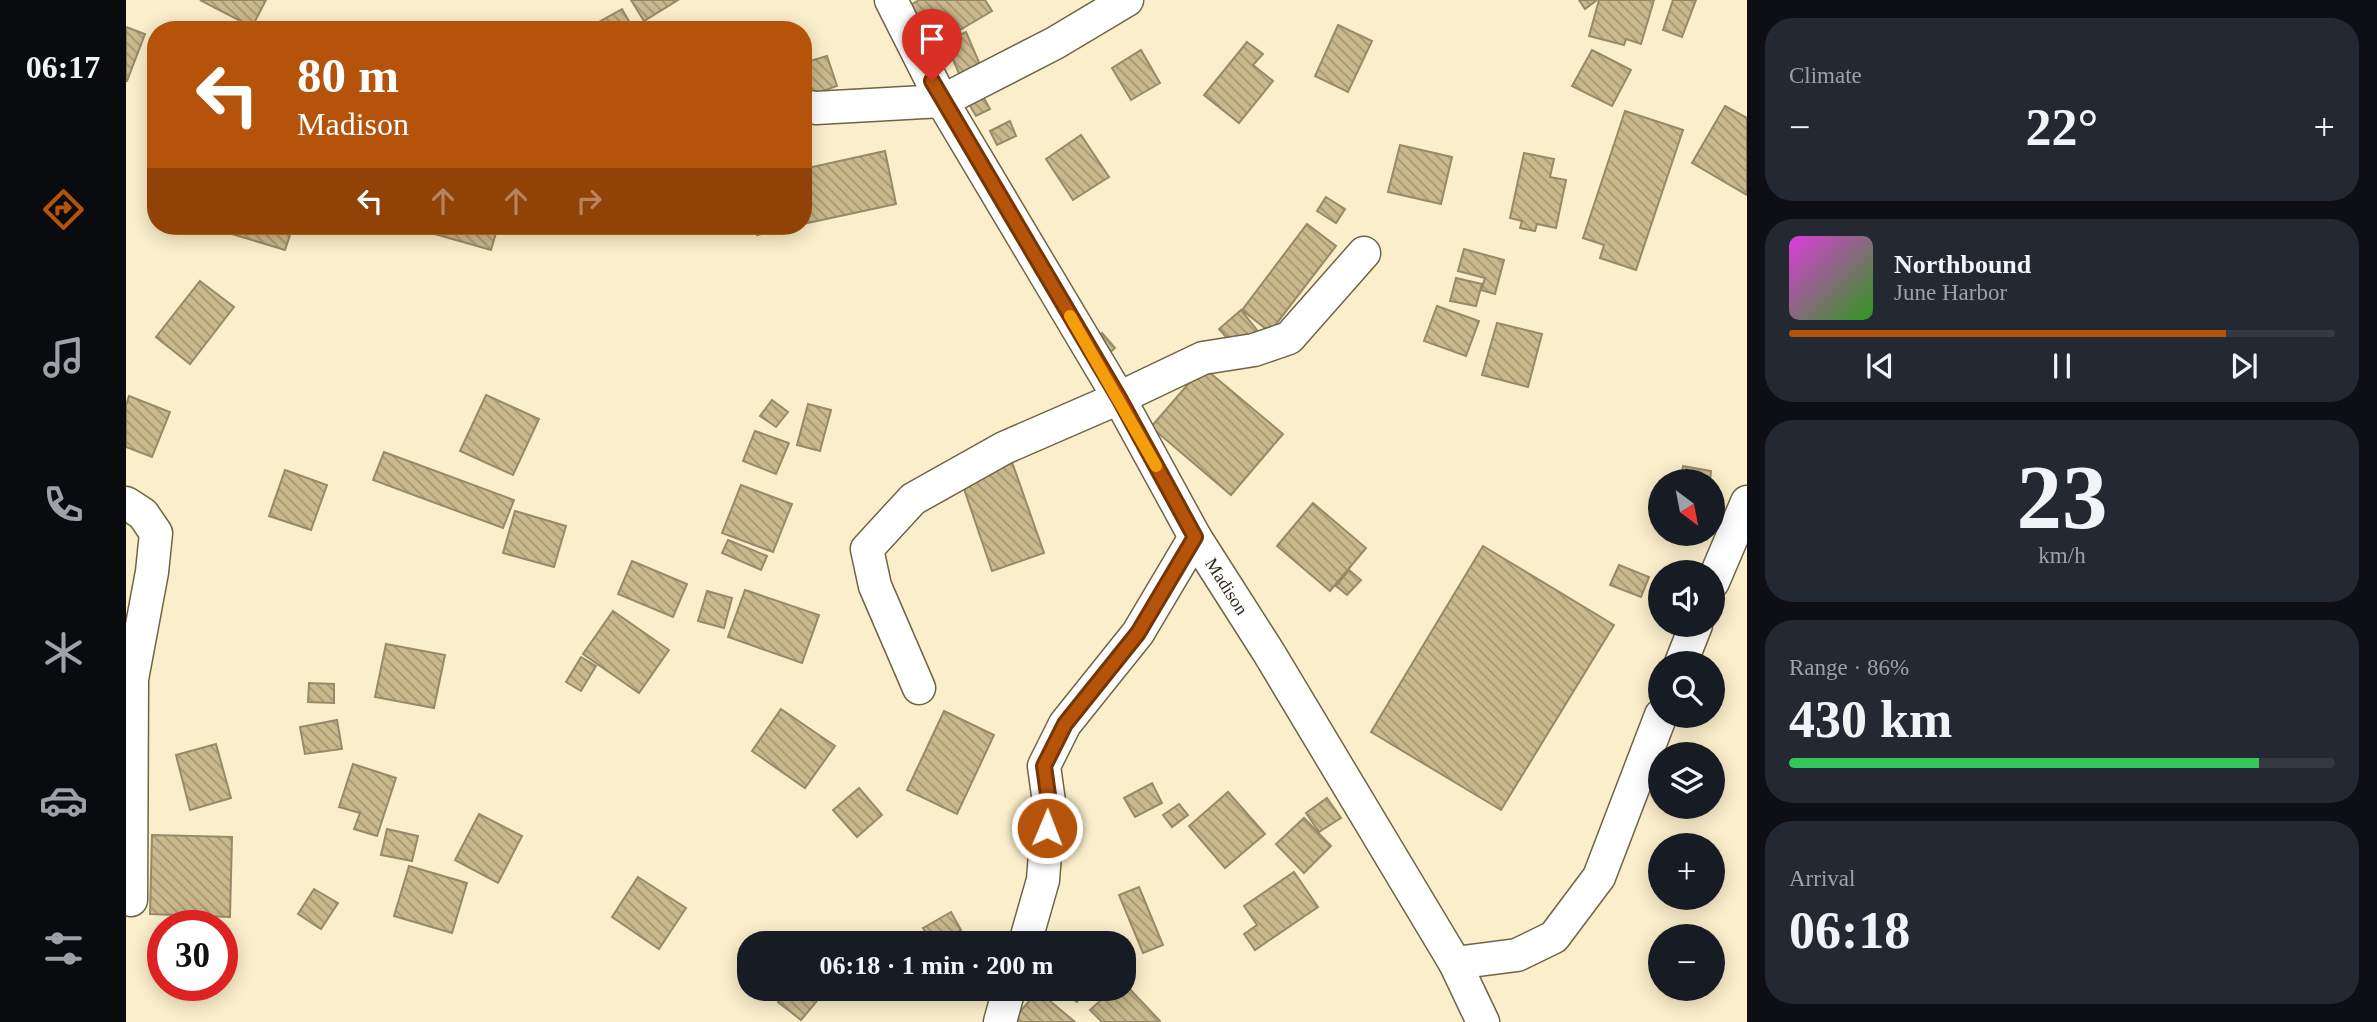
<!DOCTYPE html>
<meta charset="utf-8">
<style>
:root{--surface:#171b24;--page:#242831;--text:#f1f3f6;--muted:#9ea1a6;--line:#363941;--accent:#b45309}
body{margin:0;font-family:"Times New Roman",serif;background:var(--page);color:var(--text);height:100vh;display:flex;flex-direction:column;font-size:26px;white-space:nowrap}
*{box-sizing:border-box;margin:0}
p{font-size:23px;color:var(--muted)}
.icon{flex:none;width:38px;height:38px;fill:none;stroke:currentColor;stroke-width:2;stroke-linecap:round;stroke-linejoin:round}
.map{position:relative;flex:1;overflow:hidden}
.details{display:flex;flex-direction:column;gap:18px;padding:18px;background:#0d0f14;width:630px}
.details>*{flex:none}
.banner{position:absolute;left:21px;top:21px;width:665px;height:214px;border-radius:28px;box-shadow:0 4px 18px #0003;background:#b45309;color:#fff;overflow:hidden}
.needle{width:46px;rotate:148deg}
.tools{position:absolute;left:1522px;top:469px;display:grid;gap:14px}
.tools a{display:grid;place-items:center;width:77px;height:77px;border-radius:50%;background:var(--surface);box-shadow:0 4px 18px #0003;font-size:35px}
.speed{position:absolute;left:21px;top:910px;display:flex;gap:14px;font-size:35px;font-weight:700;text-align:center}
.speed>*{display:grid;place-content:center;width:91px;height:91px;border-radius:50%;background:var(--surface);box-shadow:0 4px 18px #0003;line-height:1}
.speed .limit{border:10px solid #d22;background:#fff;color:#111}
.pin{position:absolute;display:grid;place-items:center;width:60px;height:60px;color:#fff;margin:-72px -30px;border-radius:50% 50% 50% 0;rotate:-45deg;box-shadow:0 0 7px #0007}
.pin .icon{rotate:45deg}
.me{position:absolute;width:77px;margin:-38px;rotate:1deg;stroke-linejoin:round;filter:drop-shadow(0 0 5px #0008)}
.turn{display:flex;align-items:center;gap:24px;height:147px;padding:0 35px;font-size:32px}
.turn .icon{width:91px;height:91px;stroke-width:2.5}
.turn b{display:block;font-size:49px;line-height:60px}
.lanes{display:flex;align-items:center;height:66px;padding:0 35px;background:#0003;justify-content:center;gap:35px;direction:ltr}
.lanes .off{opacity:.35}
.big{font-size:52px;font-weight:700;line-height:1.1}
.details .card{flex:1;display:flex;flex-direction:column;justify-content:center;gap:10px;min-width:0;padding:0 24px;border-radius:28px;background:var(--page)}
.details .dial{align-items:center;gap:0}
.dial b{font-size:91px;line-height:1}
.song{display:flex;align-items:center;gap:21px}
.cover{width:84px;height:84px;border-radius:10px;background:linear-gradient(135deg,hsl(300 70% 55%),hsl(110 70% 35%))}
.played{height:7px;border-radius:4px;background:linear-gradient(90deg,var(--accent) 80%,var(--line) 80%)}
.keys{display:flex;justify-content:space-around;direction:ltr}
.heat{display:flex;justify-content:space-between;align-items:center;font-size:38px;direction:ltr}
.charge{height:10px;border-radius:5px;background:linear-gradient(90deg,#34c759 86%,var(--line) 0)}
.trip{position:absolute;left:611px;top:931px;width:399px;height:70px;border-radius:28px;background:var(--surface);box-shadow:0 4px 18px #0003;font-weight:700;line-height:70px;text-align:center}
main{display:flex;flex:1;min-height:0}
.menu{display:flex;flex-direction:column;width:126px;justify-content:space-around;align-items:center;background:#090b0e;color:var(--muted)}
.menu .icon{width:49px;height:49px}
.menu .on{color:var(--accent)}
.menu b{font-size:32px;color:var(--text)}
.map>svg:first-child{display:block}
.building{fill:url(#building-back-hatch);stroke:#968a6a;stroke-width:2}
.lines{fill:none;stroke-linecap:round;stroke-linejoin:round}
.minor-casing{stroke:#6f6445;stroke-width:35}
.minor{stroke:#fff;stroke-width:32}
.route-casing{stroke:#753606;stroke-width:18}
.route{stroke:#b45309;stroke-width:12}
.slow{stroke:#f59e0b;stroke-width:12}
.labels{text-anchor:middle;stroke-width:7;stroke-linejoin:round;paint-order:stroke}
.street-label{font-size:18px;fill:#2a2619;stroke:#fefcf5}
</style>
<main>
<nav class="menu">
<b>06:17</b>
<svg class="icon on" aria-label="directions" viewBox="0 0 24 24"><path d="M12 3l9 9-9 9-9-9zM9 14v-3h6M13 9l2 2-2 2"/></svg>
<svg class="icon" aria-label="music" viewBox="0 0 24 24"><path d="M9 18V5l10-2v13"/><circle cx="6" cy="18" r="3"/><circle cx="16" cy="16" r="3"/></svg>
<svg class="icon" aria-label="phone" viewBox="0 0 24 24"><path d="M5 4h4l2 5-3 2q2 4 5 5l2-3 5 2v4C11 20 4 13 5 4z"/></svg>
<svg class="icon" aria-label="climate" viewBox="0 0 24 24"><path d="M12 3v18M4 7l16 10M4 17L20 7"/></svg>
<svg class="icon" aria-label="car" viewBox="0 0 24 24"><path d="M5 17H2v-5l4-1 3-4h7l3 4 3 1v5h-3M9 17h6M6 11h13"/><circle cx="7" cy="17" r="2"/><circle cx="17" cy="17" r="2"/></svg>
<svg class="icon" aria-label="filters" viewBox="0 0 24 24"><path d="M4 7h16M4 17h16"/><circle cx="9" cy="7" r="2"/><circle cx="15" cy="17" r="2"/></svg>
</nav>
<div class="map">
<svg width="1621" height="1022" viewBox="0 0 1621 1022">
<defs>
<pattern id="building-back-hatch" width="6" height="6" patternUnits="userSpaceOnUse" patternTransform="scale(1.75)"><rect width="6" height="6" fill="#cab98c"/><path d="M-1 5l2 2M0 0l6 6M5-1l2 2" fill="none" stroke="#a49672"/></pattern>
</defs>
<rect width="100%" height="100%" fill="#fbeecb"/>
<g class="building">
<polygon points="74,0 140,0 126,27"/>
<polygon points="505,0 552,0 518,21"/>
<polygon points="859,0 866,11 802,49 778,9 793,0"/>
<polygon points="1453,0 1471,0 1459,9"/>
<polygon points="1473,0 1528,0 1515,44 1500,39 1498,45 1463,36"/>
<polygon points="1547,0 1570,0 1556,37 1537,30"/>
<polygon points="496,9 508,30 477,30 473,22"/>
<polygon points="1212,25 1246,41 1222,92 1189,76"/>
<polygon points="0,27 19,34 1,81 0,81"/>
<polygon points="840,32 855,67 834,76 819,41"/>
<polygon points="1121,42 1137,54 1127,65 1147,81 1113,123 1078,95"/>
<polygon points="1015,50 1034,83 1005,100 986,68"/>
<polygon points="1466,50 1505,70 1486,106 1446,86"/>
<polygon points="701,56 711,86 683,96 677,78 677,63"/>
<polygon points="852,87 864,109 850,116 838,95"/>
<polygon points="1599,106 1621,118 1621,195 1566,163"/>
<polygon points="1499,111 1557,130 1510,270 1474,258 1478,245 1457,238"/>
<polygon points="884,121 890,136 871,145 864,131"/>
<polygon points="955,135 983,177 947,200 920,159"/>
<polygon points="1274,145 1326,157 1315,204 1262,192"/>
<polygon points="759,151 770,204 677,224 677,169"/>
<polygon points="1398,153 1428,159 1424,177 1440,180 1430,228 1411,224 1409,231 1394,228 1396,221 1384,218"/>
<polygon points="1200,197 1219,209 1210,223 1191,211"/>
<polygon points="1181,224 1210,246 1144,332 1116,310"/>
<polygon points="109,226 167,226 159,250 106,234"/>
<polygon points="289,226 372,226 365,250 288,228"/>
<polygon points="629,226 671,226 631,235"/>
<polygon points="1338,249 1378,260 1369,294 1355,290 1359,278 1332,271"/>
<polygon points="1330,278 1356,284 1350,306 1324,301"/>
<polygon points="74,281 108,307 64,364 30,337"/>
<polygon points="1311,306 1353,321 1340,356 1298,341"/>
<polygon points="1115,310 1131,330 1110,348 1093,329"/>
<polygon points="1371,323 1416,334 1402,387 1356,375"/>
<polygon points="976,333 989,348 979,357 966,342"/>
<polygon points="1077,367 1157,434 1105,495 1025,427"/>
<polygon points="360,395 413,419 387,475 334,451"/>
<polygon points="3,396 44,412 26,457 0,447 0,405"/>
<polygon points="646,400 662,412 650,427 634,416"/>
<polygon points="682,404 705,410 694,451 671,445"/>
<polygon points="629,431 663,443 650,474 617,461"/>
<polygon points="258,452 388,500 377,528 247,480"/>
<polygon points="885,459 918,553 866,571 834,477"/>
<polygon points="1557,466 1585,471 1584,481 1554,481"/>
<polygon points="159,470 201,485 185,530 143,516"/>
<polygon points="615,485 666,504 647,552 596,533"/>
<polygon points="1187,503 1240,548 1204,591 1151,546"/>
<polygon points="389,511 440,526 428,567 377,553"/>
<polygon points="602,540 641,556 635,570 596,553"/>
<polygon points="1357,546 1488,625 1375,810 1245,732"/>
<polygon points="506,561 561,584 547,617 492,594"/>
<polygon points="1493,565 1523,577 1515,597 1484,585"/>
<polygon points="1223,570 1235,580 1221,595 1210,586"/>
<polygon points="619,590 693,615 676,663 602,637"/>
<polygon points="581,591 606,598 598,628 572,621"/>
<polygon points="487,611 543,650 513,693 457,654"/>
<polygon points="260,644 319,655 308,708 249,697"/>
<polygon points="455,657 470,666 455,691 440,682"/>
<polygon points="183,683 208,684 208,703 182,702"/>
<polygon points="655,709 709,746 679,788 626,751"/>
<polygon points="818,711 868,735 831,814 781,790"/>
<polygon points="211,720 216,749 179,754 174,727"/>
<polygon points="90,744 105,798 64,810 50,755"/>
<polygon points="227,764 270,778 251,836 228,829 234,813 213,807"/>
<polygon points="1026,783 1036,803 1009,817 998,798"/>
<polygon points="733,788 756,815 731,837 707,810"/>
<polygon points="1102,792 1139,834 1099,868 1063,826"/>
<polygon points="1201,798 1215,818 1193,832 1180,813"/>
<polygon points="1053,804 1062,815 1046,827 1037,815"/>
<polygon points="353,814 396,836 372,883 329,860"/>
<polygon points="1178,818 1205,846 1178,873 1150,844"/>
<polygon points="261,829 292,836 286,861 255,855"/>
<polygon points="26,835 106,837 104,917 24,914"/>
<polygon points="283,866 341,883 326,933 268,916"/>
<polygon points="1168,872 1192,907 1129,950 1118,934 1131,925 1118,906"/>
<polygon points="512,877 560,908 533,949 486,917"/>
<polygon points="1013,887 1037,945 1017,953 993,895"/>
<polygon points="188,889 212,903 195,929 172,914"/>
<polygon points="825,912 835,930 812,943 806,943 797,928"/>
<polygon points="998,983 1034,1021 1033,1022 976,1022 964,1010 987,989 998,989"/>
<polygon points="663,989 676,989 691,1001 675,1020 652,1002"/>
<polygon points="930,989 960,989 951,1002"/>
<polygon points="912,991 949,1022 885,1022"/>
</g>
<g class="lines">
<g class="minor-casing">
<g id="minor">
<path id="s1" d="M765,0L816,101L993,398L1069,537L1143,653L1329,963L1357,1022"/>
<polyline points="677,106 690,108 816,101 929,43 1001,0"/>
<polyline points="0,503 17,514 30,533 26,572 6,679 5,900"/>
<polyline points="1587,582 1621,502"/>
<polyline points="1555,663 1570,625"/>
<polyline points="793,688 749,586 741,549 787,499 878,448 993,398 1077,358 1128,350 1163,338 1238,253"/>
<polyline points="899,943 917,880 923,802 918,766 939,724 1012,633 1069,537"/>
<polyline points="1329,963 1391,955 1428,937 1473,877 1535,715"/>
<polyline points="874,1022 883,989"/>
</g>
</g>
<use href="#minor" class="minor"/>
</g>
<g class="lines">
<g class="route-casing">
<polyline id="route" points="806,81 993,398 1069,537 1012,633 939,724 918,766 923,802 921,828"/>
</g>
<use href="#route" class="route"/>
<polyline class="slow" points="944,316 1030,466"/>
</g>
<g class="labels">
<g class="street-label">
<text dy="6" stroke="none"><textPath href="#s1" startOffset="676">Madison</textPath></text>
</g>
</g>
</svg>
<div class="tools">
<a><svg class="needle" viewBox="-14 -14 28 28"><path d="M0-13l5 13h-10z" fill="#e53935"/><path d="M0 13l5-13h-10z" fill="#9ea1a6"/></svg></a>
<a><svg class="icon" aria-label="sound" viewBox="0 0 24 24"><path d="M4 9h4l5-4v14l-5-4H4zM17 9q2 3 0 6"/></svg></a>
<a><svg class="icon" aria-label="search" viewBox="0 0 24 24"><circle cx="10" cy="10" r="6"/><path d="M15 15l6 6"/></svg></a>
<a><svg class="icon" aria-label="layers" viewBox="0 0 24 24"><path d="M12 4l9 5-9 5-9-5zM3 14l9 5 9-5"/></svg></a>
<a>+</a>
<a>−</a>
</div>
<div class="speed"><div class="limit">30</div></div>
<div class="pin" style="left:806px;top:81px;background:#d93025"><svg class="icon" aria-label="arrive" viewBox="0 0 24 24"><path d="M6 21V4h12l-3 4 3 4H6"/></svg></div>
<svg class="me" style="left:921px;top:828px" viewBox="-20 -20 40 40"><circle r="17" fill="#b45309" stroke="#fff" stroke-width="3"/><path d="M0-11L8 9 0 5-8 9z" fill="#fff"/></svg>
<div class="trip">06:18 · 1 min · 200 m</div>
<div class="banner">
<div class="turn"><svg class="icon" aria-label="left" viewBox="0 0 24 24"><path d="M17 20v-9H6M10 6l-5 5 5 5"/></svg><div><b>80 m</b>Madison</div></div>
<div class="lanes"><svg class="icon" aria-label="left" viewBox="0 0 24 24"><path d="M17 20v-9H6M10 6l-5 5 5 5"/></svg><svg class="icon off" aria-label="ahead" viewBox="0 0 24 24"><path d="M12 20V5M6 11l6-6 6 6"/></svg><svg class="icon off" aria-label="ahead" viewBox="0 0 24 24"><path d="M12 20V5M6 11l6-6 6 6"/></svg><svg class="icon off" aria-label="right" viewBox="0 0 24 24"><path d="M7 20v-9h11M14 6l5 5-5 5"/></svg></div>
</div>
</div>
<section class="details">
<div class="card"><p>Climate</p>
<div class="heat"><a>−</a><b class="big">22°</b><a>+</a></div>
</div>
<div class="card">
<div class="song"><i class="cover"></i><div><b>Northbound</b><p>June Harbor</p></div></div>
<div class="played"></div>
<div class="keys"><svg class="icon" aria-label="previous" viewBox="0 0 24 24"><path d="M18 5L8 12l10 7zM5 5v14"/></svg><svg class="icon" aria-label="pause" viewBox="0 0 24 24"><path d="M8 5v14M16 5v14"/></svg><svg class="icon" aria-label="next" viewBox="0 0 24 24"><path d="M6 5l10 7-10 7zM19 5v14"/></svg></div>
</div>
<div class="card dial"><b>23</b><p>km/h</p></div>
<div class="card"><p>Range · 86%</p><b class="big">430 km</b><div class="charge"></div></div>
<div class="card"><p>Arrival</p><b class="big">06:18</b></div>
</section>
</main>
